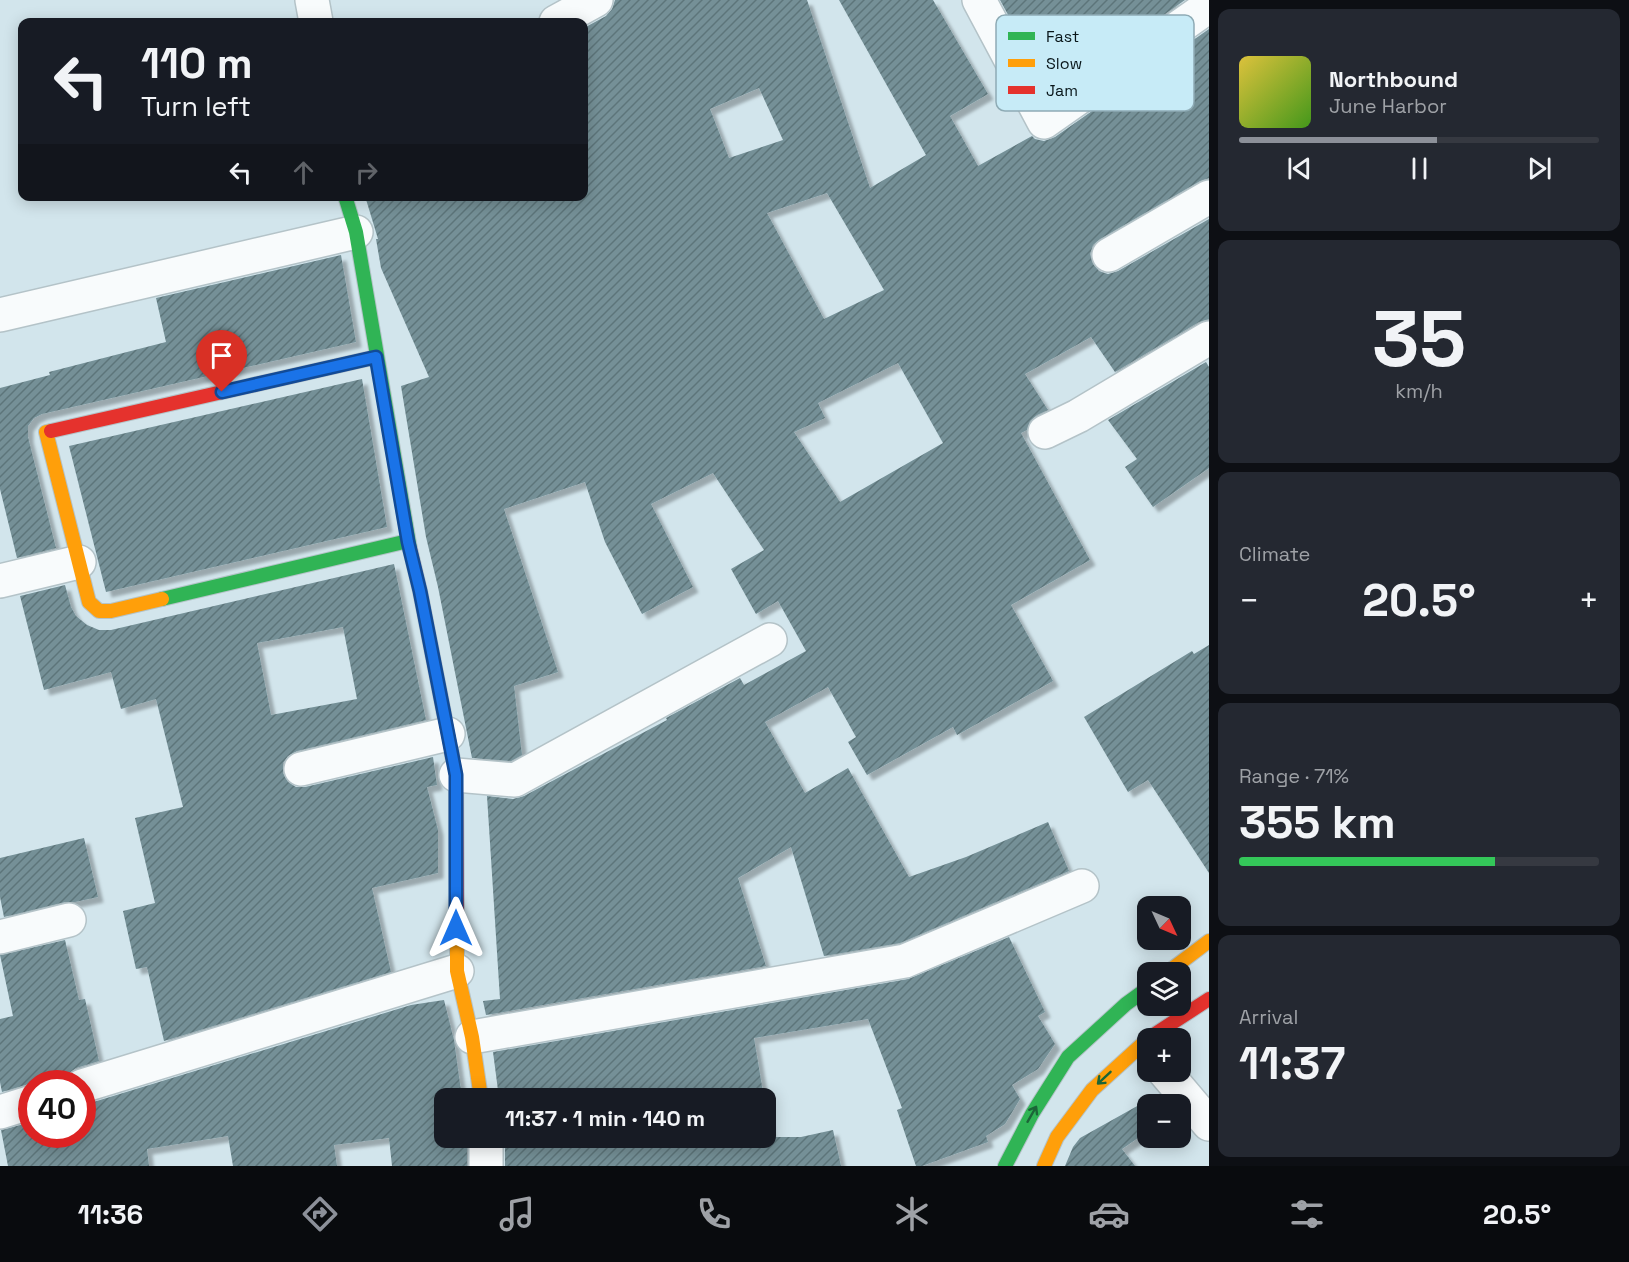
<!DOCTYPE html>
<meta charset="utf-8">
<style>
:root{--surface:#171b24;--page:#242831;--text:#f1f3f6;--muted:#9ea1a6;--line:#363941;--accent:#8c9099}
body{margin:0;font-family:"Space Grotesk",sans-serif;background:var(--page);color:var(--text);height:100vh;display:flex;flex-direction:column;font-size:22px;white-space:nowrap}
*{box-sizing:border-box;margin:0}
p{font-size:20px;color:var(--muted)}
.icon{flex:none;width:33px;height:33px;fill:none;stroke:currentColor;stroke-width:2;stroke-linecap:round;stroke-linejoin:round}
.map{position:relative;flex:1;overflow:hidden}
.panel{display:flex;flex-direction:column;gap:9px;padding:9px;background:#0d0f14;width:420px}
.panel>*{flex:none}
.guide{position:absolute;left:18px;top:18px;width:570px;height:183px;border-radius:12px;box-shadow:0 3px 15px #0003;background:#171b24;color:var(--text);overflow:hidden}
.needle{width:39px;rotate:134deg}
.controls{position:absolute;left:1137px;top:896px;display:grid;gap:12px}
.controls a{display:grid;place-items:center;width:54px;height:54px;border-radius:12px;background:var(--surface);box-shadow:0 3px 15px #0003;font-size:30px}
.speed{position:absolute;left:18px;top:1070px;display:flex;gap:12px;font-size:30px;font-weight:700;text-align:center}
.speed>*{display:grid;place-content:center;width:78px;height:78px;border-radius:50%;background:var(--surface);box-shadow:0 3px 15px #0003;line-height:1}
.speed .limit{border:9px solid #d22;background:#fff;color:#111}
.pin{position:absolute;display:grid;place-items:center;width:51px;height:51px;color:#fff;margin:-62px -26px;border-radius:50% 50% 50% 0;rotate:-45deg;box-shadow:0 0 6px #0007}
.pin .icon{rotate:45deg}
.me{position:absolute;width:66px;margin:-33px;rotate:0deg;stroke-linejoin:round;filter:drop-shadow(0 0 4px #0008)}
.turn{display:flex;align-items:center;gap:21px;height:126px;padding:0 24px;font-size:27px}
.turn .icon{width:78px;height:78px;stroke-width:2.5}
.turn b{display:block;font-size:42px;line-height:51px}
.lanes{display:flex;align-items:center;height:57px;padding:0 24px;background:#0003;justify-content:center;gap:30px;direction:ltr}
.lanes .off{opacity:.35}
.big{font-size:45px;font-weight:800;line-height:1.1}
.panel .card{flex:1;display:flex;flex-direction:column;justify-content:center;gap:9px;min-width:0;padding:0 21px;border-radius:12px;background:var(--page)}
.panel .dial{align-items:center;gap:0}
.dial b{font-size:78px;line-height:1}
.song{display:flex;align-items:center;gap:18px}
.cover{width:72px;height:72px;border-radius:9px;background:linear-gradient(135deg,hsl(50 70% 55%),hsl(100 70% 35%))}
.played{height:6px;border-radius:3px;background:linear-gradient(90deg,var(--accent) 55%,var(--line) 55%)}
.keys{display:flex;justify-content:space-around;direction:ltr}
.heat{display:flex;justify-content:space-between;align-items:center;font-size:33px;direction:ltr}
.charge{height:9px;border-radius:4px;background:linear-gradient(90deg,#34c759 71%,var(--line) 0)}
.trip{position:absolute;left:434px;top:1088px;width:342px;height:60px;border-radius:12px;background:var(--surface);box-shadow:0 3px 15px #0003;font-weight:800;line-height:60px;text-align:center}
.menu{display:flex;height:96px;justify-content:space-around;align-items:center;background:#090b0e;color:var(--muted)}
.menu .icon{width:42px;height:42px}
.menu .active{color:var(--accent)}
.menu b{font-size:27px;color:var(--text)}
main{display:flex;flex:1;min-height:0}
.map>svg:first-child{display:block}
.building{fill:url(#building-hatch);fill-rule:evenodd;filter:url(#shadow)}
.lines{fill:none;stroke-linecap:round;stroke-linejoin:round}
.street-casing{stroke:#b4c3c8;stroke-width:36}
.fast-casing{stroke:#b4c3c8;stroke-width:16}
.slow-casing{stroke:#b4c3c8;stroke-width:16}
.jam-casing{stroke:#b4c3c8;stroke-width:16}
.street{stroke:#f8fbfc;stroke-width:33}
.fast{stroke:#30b455;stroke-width:14}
.slow{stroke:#ff9f0a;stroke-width:14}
.jam{stroke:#e5322d;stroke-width:14}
.oneway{stroke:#1c6538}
.route-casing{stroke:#114b97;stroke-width:15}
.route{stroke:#1a73e8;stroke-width:10}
.key{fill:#c7ebf7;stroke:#8eabb5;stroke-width:1.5}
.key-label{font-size:16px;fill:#09161a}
</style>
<main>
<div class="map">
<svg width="1209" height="1166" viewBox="0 0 1209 1166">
<defs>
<pattern id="building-hatch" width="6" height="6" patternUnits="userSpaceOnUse" patternTransform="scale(1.5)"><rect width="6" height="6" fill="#749097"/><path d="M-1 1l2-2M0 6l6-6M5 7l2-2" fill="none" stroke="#5d757a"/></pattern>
<filter id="shadow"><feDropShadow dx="5.5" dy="5.5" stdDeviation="1.5" flood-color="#0004"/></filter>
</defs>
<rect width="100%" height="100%" fill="#d2e5ec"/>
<g class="building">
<path d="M615,0H807L870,188L926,155L839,0H933L988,94L950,116L978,166L1032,136L1035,139L1044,141L1055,137L1209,29V178L1200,181L1100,239L1093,245L1090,254L1093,264L1099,271L1108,274L1118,271L1209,219V319L1199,322L1115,372L1091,337L1025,374L1048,410L1037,415L1030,421L1027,430L1021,433L1090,560L1011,605L1053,681L957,735L953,727L867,775L848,742L856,737L828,687L765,722L805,793L848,768L909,877L966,857L1048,822L1069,871L900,943L824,956L791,847L738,878L766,966L486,1015L483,1001L500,999L487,796L513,799L524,796L667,720L666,718L740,678L744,685L806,651L778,601L756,614L731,569L764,550L713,473L651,504L693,587L642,614L605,542L585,482L504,509L558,672L514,686L522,755L511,761L472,758L438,587L426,537L401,386L429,377L381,268L376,239H378L365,196H584V28L606,16L612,9ZM759,88L783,140L729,158L710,109ZM827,193L884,290L824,319L767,213ZM898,363L943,443L840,502L794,432L825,418L818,403Z"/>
<polygon points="1000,0 1185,0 1051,94"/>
<polygon points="341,255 356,342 42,414 34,418 28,426 28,437 56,548 17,558 0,489 0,388 50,375 49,372 166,342 156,298"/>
<polygon points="1206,362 1209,367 1209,468 1153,507 1125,467 1137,459 1108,420"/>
<polygon points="362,379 387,527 106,592 69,446"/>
<path d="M394,564L426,720L297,751L288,756L283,763V773L288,782L296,787H305L433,757L437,785L427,787L438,830V873L372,888L391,972L164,1041L147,967L136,969L123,911L155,903L135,818L183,807L156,699L121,709L111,672L44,690L20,596L65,585L71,607L76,616L87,625L99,630H111ZM343,627L357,699L271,715L257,643Z"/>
<polygon points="1209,645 1209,873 1148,780 1128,792 1084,717 1192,651 1194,654"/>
<polygon points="84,838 98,897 75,902 65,902 4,917 0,897 0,858"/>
<polygon points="1009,937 1045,1012 1038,1016 1055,1044 1038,1069 1012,1085 1020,1099 1005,1124 986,1136 988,1142 922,1166 916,1166 897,1110 902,1108 868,1019 754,1038 764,1098 499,1098 493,1052 908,979"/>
<polygon points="65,940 79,1000 85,999 99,1061 76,1068 68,1074 64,1083 32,1083 2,1092 0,1082 0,1019 13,1016 0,955"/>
<polygon points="444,1000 454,1040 462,1098 444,1098 444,1137 467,1137 467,1166 392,1166 389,1138 334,1145 337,1166 233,1166 228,1136 147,1149 149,1166 8,1166 1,1130 32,1122 32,1134 82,1134 82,1104 87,1104 411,1005"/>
<polygon points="1148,1100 1148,1131 1122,1149 1135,1166 1065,1166 1073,1147 1080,1138"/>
<polygon points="765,1101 771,1137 801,1137 833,1130 841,1166 505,1166 505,1137 765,1137"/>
</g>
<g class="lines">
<g class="street-casing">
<g id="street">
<polyline points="312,0 316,22"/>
<polyline points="979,0 1044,122 1209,6"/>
<polyline points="556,22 596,0"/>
<polyline points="1109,255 1209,197"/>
<polyline points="0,315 356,232"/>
<polyline points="1045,432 1078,416 1209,338"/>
<polyline points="0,581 79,562"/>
<polyline points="301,769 448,734"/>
<polyline points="456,775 515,780 770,640"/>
<polyline points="0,937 69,920"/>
<polyline points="472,1037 905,961 1082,886"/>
<polyline points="1164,1071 1209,1124"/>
<polyline points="82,1086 457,971"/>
<polyline points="0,1112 32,1102"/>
<polyline points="486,1137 486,1166"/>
</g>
</g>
<g class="fast-casing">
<g id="fast">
<polyline points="345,196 356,232 410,549"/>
<polyline points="162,599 408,541"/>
<polyline points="1005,1166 1032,1114 1068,1057 1126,1004 1148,988"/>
</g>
</g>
<g class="slow-casing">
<g id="slow">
<polyline points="51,431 46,432 89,602 99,611 111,611 162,599"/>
<polyline points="457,926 457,971 472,1037 481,1098"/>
<polyline points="1168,972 1209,941"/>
<polyline points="1044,1166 1057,1137 1092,1090 1148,1039"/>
</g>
</g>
<g class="jam-casing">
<g id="jam">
<polyline points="51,431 376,357"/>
<polyline points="410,549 420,591 456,775 457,926"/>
<polyline points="1149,1038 1209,999"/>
</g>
</g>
<use href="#street" class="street"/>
<use href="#fast" class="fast"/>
<use href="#slow" class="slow"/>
<use href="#jam" class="jam"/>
</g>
<defs><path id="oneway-shaft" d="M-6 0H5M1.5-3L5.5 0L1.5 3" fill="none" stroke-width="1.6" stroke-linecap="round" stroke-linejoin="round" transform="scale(1.5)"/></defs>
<g class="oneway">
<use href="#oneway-shaft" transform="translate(1104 1078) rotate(137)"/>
<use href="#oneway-shaft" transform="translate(1032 1114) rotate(-60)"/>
</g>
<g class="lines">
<g class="route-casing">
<polyline id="route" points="222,392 376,357 408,542 420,591 456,775 456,928"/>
</g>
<use href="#route" class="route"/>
</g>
<rect x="996" y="15" width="198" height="96" rx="9" class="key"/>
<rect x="1008" y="32" width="27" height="8" fill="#30b455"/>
<rect x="1008" y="59" width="27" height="8" fill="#ff9f0a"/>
<rect x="1008" y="86" width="27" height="8" fill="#e5322d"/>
<g class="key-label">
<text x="1046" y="42">Fast</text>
<text x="1046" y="69">Slow</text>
<text x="1046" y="96">Jam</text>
</g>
</svg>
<div class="controls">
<a><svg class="needle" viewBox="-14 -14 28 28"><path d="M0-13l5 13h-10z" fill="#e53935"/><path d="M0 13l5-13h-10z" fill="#9ea1a6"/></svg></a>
<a><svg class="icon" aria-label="layers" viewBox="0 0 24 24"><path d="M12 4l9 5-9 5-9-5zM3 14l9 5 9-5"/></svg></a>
<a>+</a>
<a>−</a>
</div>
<div class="speed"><div class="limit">40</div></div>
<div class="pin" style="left:222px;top:392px;background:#d93025"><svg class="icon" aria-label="arrive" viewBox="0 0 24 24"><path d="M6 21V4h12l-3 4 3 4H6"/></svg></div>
<svg class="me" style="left:456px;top:928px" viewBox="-20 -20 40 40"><path d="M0-17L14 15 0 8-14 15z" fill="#1a73e8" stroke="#fff" stroke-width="4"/></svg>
<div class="trip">11:37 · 1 min · 140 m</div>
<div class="guide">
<div class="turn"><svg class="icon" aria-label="left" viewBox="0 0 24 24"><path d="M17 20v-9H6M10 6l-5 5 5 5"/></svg><div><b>110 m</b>Turn left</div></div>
<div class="lanes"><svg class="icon" aria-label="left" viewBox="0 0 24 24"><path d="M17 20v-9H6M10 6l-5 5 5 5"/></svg><svg class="icon off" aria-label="ahead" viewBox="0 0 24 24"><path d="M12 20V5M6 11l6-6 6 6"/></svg><svg class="icon off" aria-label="right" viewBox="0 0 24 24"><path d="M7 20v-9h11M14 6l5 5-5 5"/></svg></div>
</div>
</div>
<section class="panel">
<div class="card">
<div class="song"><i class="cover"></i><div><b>Northbound</b><p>June Harbor</p></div></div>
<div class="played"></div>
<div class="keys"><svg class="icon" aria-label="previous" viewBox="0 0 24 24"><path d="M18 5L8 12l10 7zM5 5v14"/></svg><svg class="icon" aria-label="pause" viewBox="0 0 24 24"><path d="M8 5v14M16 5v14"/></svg><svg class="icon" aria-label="next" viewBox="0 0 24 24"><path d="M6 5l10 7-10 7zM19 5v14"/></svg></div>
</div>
<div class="card dial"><b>35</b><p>km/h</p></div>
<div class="card"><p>Climate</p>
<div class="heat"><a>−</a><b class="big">20.5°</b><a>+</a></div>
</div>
<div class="card"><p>Range · 71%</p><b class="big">355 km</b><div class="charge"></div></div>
<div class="card"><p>Arrival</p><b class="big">11:37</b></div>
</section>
</main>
<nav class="menu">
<b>11:36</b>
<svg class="icon active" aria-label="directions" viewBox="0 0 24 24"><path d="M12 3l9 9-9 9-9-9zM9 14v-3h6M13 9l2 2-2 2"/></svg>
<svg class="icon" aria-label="music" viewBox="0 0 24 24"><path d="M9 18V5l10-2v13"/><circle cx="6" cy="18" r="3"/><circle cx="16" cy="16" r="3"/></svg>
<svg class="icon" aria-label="phone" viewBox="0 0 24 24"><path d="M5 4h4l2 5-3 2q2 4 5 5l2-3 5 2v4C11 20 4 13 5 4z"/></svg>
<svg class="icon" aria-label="climate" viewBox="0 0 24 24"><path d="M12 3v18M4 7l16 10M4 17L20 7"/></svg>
<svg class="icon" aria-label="car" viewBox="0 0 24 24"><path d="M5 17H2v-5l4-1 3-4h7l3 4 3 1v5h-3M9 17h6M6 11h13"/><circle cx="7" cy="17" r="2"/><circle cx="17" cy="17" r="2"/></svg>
<svg class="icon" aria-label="filters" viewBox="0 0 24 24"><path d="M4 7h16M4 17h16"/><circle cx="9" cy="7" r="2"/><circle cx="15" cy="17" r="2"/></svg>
<b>20.5°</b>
</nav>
